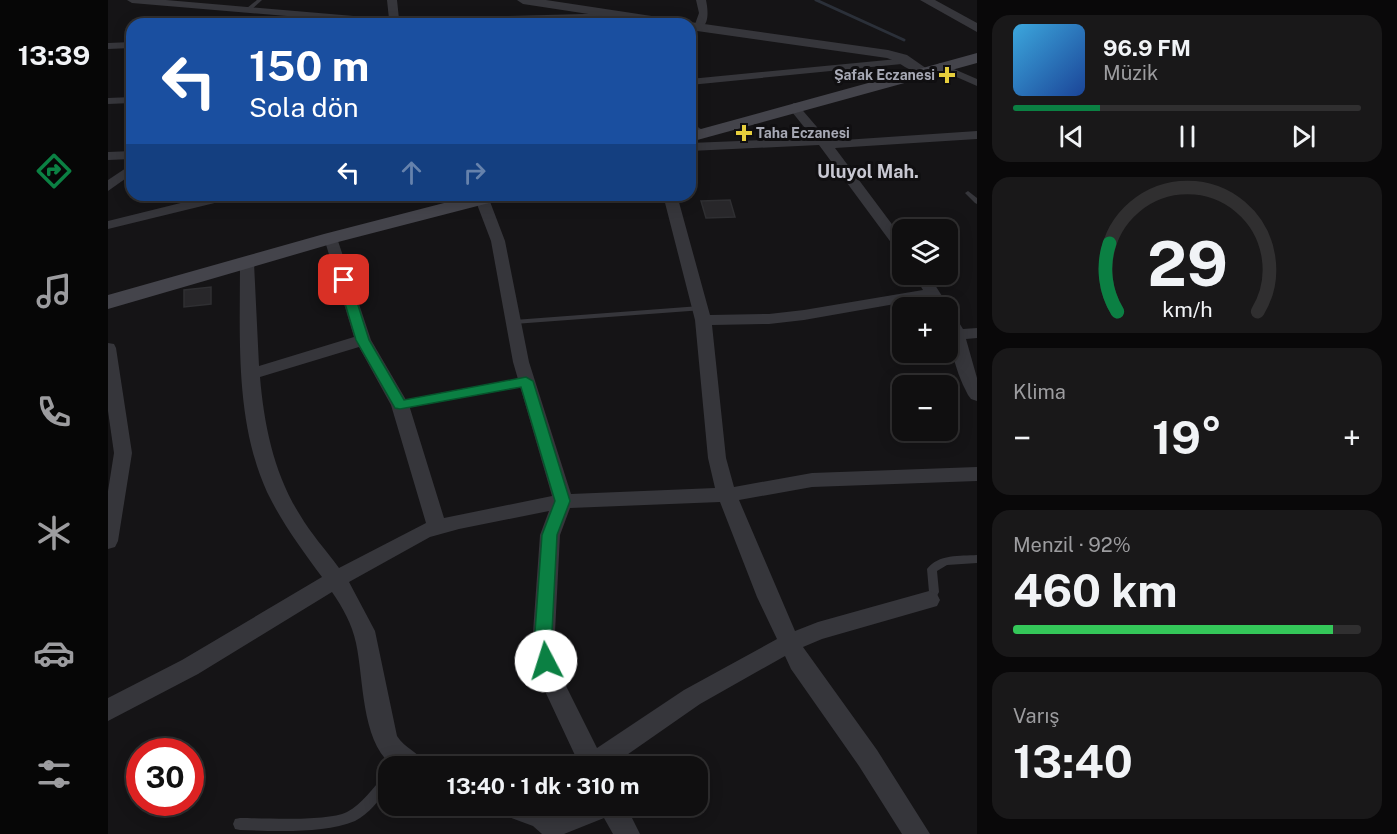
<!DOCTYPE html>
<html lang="tr">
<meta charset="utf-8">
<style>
:root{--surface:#100f10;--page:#191819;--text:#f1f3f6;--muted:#9c9c9f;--line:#302f30;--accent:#0b8043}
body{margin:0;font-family:"Public Sans",sans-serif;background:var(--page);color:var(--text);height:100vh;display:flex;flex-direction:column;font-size:22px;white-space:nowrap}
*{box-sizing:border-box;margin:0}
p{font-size:20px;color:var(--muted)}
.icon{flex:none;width:33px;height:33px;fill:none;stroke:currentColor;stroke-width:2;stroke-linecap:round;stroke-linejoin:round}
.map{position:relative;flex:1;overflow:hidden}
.drawer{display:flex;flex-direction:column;gap:15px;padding:15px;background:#090809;width:420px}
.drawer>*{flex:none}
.top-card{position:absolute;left:18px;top:18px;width:570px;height:183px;border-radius:18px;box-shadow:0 3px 15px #0003,0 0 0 2px var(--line);background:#1a4fa0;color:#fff;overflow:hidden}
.fabs{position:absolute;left:784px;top:219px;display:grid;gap:12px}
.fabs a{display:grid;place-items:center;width:66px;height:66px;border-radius:12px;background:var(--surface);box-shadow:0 3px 15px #0003,0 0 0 2px var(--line);font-size:30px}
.speed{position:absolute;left:18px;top:738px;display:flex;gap:12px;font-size:30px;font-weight:700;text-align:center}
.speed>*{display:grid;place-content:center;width:78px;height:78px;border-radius:50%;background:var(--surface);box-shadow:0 3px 15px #0003,0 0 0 2px var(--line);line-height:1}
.speed .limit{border:9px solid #d22;background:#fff;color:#111}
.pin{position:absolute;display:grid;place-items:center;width:51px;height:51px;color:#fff;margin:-26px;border-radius:12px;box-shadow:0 3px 9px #0006}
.me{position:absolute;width:66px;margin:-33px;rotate:355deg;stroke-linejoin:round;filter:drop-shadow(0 0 4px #0008)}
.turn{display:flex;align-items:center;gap:21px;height:126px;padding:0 24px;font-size:27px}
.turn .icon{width:78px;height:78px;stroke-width:2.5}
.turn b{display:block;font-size:42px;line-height:51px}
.lanes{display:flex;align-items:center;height:57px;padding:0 24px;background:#0003;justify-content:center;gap:30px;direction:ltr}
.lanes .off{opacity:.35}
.big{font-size:45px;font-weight:700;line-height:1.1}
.drawer .widget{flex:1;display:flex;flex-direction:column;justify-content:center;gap:9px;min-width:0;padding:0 21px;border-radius:18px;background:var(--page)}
.drawer .dial{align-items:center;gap:0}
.dial svg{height:156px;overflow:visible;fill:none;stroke:var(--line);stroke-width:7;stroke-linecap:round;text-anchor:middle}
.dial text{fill:var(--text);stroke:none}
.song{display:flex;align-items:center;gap:18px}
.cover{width:72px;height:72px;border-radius:9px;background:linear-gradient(135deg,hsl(200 70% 55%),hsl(220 70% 35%))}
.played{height:6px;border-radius:3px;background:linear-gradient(90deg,var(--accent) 25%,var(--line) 25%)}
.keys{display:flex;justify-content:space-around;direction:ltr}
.heat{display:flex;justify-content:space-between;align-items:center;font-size:33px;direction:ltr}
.charge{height:9px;border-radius:4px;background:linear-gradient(90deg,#34c759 92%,var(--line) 0)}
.trip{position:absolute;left:270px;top:756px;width:330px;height:60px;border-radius:18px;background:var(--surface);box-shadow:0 3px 15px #0003,0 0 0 2px var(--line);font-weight:700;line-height:60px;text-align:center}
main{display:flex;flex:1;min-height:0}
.menu{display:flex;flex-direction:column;width:108px;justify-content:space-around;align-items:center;background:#060606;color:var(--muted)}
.menu .icon{width:42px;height:42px}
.menu .on{color:var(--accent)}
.menu b{font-size:27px;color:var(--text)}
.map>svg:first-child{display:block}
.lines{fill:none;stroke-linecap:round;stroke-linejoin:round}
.stream{stroke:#2b3039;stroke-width:3}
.building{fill:#28272a;stroke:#2f2f32;stroke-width:1.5}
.service{fill:#36363b;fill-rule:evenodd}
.minor{fill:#36363b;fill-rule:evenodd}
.tertiary{fill:#36363b;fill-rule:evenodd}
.secondary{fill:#44444b;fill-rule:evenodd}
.route{fill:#0b8043;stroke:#07532c;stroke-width:1.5}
.poi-dot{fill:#e6ce3d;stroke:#100f11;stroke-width:2}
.labels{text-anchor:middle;stroke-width:6;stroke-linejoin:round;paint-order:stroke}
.far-poi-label{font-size:14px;font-weight:bold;fill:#a7a9b5;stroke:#100f11;text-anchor:end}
.far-district-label{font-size:18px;font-weight:bold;fill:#c8c8d2;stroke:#100f11}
</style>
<main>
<nav class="menu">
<b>13:39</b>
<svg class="icon on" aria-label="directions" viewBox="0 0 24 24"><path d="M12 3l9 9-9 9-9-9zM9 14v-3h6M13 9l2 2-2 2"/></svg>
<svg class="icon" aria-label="music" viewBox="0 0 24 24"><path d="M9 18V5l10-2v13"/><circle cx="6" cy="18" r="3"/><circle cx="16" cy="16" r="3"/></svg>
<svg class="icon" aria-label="phone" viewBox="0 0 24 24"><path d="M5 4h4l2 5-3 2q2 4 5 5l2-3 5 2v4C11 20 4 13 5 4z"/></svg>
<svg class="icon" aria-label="climate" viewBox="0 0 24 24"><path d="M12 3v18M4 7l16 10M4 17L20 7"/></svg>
<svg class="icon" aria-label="car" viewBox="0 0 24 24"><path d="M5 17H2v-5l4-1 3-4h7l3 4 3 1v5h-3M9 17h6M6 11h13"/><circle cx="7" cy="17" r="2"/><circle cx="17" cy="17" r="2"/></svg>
<svg class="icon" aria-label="filters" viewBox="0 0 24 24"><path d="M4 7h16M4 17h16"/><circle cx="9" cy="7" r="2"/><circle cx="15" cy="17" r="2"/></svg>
</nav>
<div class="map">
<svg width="869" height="834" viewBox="0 0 869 834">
<rect width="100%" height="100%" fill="#151416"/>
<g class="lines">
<polyline class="stream" points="708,0 796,40"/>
</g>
<g class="building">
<polygon points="622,200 627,217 598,218 593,201"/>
<polygon points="103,287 103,304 76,307 76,290"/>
</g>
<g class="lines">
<g class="service">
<polygon points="149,0 154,0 143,10 139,10 139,8"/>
<polygon points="860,191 869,198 869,204 867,203 857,193"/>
<polygon points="592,306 595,306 596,308 595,310 406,324 402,322 406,320"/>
<polygon points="419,378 423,381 422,383 292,408 288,405 292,402"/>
<path d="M869,555V563L839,565L829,571L831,592L825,603L821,604L817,603L816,600L821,592L819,569C830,554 852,556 869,555Z"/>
<path d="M280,774V789C271,800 261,814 247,821C216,834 167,831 132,830L127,829L125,824L127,819L132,818C157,818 218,822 239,812C254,804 265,788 276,776Z"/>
</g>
<g class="minor">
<polygon points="19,0 58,0 281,19 279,0 289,0 291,19 514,13 519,16 514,19 274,24 24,3"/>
<path d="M588,0H598C600,10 602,25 591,30L586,27L591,13Z"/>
<polygon points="24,42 24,48 0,49 0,43"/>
<polygon points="800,58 804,59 804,63 582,85 582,79"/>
<polygon points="832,63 869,79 869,86 828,68 827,66"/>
<polygon points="24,97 24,103 0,104 0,98"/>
<polygon points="686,103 690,105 721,141 869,131 869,139 727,148 795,239 795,253 790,252 711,145 582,151 582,143 705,138 680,107"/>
<polygon points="582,122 596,131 596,137 588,137 582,132"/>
<polygon points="24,151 24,159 0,160 0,152"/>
<polygon points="24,164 24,174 0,191 0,180"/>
<polygon points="105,195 129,195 127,198 0,229 0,221"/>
<path d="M374,195L381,199L397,241L421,362L463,494L607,488L600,458L587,320L555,195H569L602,315L661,314L696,310L815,290L805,274H820L855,329L869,328V338L858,339L869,378V401L863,399L860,395C845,367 840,339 840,308H827L821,298L696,320L661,324L604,325L618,458L626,487L704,473L869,467V481L704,487L631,500L687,631L710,622L821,591L829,594L832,600L829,606L714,639L695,647L769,750L822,834H794L751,766L683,669L677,656L592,704L503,766H472L436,689L427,661L425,632L432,535L441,511L351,529L322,537L241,582L267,631L289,736C297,749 313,753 318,766H285C253,742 256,680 248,643C244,624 235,608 224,592L90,674L0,721V698L74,660L214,577C194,550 174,523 159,492C127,421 132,339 132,263L134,260L139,259L146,263L151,366L246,337L216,238L223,234L228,235L263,340L301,405L336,518L444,496L405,362L383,241L367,199ZM251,347L283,405L318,523L231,568C218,550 203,534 192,515C166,474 156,425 152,377ZM612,502L649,597L669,639L576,690L489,748L459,688L449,661L447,632L452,535L462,508Z"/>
<polygon points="0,343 6,344 8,348 24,453 10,541 7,547 0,549 0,491 6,453 0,411"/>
<polygon points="391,806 438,806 448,812 464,806 518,806 532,834 505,834 496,818 456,834 434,834 425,826 395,815"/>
</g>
<g class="tertiary">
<polygon points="409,0 438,0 570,20 576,24 546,24 415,4"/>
<polygon points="812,0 827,0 869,23 869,32"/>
<path d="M582,22L780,50L799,55L822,71L815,75C802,72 792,62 779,58L582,30V24H577Z"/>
</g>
<g class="secondary">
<polygon points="869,53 869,63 582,142 582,132"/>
<polygon points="367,195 389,195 381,203 230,242 0,309 0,295 216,234"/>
</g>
</g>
<polygon class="route" points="236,276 242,280 261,340 296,400 418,377 425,381 462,501 449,535 444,632 447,661 445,666 438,668 432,666 427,632 434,535 447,501 413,387 292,409 287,408 248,340 230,280"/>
<g class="poi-dot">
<path d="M836 66h6v6h6v6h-6v6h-6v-6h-6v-6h6z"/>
<path d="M633 124h6v6h6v6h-6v6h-6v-6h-6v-6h6z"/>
</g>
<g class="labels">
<g class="far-poi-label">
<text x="827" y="80">Şafak Eczanesi</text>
<text x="648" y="138" text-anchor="start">Taha Eczanesi</text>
</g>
<g class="far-district-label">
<text x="760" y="178">Uluyol Mah.</text>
</g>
</g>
</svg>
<div class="fabs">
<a><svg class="icon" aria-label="layers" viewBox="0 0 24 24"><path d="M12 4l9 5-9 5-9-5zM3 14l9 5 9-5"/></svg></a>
<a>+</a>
<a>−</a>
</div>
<div class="speed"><div class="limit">30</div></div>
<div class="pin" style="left:236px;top:280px;background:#d93025"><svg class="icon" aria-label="arrive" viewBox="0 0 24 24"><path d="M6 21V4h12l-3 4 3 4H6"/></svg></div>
<svg class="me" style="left:438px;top:661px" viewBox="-20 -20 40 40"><circle r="19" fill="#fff"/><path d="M0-13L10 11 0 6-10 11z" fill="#0b8043"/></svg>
<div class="trip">13:40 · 1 dk · 310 m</div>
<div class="top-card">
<div class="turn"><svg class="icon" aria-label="left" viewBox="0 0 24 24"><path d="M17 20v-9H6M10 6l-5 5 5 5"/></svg><div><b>150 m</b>Sola dön</div></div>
<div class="lanes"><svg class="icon" aria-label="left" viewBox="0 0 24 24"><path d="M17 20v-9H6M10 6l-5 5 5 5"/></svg><svg class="icon off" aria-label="ahead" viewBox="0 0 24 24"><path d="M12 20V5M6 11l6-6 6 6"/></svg><svg class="icon off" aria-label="right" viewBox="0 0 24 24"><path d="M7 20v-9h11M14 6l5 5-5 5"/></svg></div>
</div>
</div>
<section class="drawer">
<div class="widget">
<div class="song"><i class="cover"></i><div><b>96.9 FM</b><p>Müzik</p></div></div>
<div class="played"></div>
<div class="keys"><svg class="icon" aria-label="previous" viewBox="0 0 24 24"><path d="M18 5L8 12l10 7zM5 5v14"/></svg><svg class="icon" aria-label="pause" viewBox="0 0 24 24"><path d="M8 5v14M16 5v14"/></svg><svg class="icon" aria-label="next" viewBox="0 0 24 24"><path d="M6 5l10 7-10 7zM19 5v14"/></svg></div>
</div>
<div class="widget dial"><svg viewBox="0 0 100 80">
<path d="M14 69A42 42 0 1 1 86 69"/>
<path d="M14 69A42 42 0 0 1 10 34" stroke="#0b8043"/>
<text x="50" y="56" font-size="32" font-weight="700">29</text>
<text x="50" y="72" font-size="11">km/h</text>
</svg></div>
<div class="widget"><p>Klima</p>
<div class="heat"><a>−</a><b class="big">19°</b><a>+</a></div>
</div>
<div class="widget"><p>Menzil · 92%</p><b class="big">460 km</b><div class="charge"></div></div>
<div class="widget"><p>Varış</p><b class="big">13:40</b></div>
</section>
</main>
